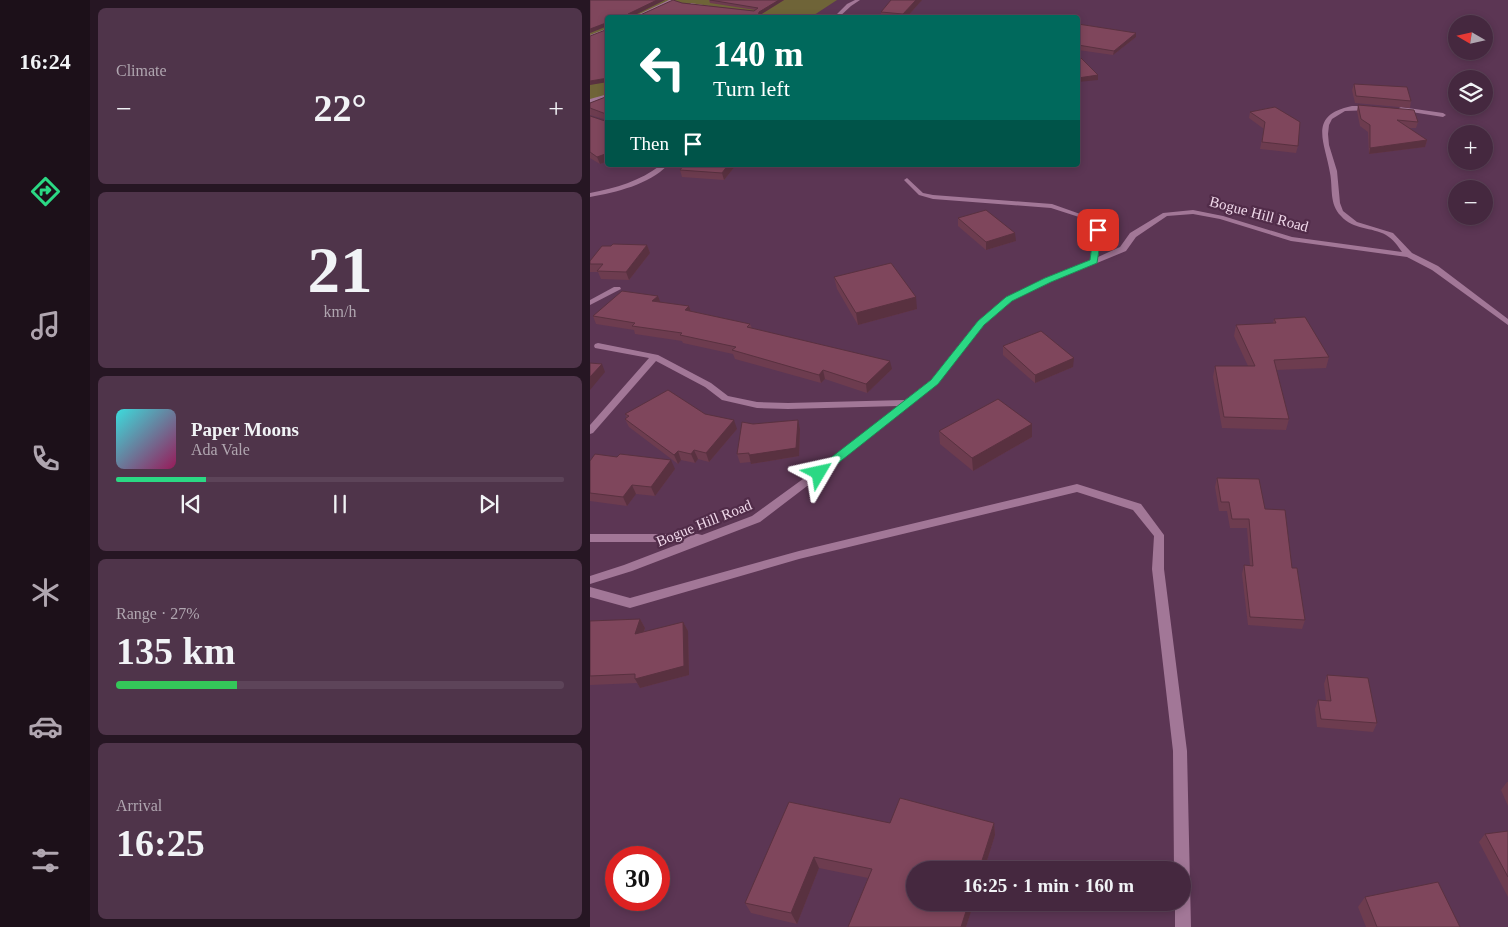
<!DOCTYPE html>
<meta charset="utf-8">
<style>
:root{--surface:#45283f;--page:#4f344a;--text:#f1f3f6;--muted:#b0a6b0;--line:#5d4459;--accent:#2bd884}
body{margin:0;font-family:Georgia,serif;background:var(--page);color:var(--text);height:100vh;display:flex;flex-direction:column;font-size:19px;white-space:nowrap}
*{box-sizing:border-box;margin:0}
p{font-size:16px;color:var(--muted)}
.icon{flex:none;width:28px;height:28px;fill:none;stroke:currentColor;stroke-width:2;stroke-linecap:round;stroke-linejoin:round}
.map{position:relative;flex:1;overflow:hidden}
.drawer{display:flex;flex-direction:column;gap:8px;padding:8px;background:#261623;width:500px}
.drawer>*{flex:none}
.top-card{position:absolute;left:15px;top:15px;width:475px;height:152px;border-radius:5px;box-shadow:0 2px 8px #0003,0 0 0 1px var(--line);background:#00695c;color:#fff;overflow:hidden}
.needle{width:32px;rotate:279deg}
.controls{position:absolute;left:858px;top:15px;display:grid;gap:10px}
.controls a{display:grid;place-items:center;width:45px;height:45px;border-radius:50%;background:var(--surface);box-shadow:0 2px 8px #0003,0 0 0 1px var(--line);font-size:25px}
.speed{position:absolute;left:15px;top:846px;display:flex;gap:10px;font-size:25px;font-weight:700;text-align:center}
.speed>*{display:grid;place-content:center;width:65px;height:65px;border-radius:50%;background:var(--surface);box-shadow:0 2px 8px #0003,0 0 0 1px var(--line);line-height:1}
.speed .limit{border:8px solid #d22;background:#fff;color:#111}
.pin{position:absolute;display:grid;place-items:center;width:42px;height:42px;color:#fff;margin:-21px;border-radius:10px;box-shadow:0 2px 8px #0006}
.me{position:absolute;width:55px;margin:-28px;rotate:54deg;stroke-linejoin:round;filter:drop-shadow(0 0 4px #0008)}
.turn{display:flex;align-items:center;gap:18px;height:105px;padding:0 25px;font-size:22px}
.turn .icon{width:65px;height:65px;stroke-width:2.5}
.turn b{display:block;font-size:35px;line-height:42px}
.then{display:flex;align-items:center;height:48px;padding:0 25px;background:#0003;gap:10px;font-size:19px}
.big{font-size:38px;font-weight:600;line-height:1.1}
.drawer .card{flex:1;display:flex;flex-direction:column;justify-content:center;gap:8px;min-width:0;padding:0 18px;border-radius:8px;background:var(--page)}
.drawer .dial{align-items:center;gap:0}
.dial b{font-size:65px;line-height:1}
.song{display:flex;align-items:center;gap:15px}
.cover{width:60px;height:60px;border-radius:8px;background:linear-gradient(135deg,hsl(180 70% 55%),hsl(330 70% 35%))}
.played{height:5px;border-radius:2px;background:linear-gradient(90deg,var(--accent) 20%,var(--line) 20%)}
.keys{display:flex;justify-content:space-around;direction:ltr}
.heat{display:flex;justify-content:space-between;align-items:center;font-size:28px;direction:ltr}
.charge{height:8px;border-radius:4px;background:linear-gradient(90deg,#34c759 27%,var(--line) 0)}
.trip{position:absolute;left:316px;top:861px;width:285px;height:50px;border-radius:25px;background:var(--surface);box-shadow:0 2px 8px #0003,0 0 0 1px var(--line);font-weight:600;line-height:50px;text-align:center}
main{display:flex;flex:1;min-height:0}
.tab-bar{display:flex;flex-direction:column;width:90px;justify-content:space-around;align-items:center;background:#1c1019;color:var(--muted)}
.tab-bar .icon{width:35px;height:35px}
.tab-bar .selected{color:var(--accent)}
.tab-bar b{font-size:22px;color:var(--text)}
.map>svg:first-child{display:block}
.green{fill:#6f6438}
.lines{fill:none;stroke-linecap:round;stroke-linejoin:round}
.minor{fill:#a27797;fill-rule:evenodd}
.tertiary{fill:#a27797;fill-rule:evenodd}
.wall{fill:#6d3c4f}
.shaded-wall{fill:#593140}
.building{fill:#7f465c;stroke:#593140}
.route{fill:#2bd884;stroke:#1c8c56}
.labels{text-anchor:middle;stroke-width:4.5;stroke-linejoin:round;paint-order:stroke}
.street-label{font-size:15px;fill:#efd7e9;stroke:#512c49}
</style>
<main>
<nav class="tab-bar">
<b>16:24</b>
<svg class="icon selected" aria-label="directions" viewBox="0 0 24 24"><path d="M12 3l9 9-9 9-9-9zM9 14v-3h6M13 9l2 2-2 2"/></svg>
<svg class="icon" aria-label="music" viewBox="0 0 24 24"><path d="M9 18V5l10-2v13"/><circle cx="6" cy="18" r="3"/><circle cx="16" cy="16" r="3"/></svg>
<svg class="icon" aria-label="phone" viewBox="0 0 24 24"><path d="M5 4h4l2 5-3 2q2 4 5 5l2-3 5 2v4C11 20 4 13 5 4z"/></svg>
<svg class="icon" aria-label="climate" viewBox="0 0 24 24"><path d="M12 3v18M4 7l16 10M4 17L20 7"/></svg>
<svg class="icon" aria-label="car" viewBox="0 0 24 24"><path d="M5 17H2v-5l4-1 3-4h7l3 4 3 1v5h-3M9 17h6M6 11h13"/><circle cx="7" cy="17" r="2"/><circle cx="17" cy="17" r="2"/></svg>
<svg class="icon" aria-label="filters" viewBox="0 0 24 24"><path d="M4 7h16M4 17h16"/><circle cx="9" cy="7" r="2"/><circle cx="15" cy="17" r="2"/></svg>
</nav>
<section class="drawer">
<div class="card"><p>Climate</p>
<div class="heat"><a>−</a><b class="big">22°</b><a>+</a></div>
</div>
<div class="card dial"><b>21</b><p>km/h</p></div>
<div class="card">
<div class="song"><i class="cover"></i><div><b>Paper Moons</b><p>Ada Vale</p></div></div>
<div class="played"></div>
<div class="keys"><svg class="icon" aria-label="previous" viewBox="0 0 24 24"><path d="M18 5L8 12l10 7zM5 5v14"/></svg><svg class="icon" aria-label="pause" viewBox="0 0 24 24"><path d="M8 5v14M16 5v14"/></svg><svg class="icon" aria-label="next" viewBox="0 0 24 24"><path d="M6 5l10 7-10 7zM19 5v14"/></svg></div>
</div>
<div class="card"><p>Range · 27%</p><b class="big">135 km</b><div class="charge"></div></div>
<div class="card"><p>Arrival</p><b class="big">16:25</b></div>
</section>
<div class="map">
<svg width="918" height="927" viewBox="0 0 918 927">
<rect width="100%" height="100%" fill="#5c3654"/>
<polygon class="green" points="0,0 247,0 221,17 18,18 17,95 0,101"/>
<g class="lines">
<g class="minor">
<polygon points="79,0 85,0 48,18 41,18"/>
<polygon points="100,3 120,6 122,7 120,8 102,5"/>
<polygon points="18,28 18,31 0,38 0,35"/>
<path d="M762,106H781L784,108L781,110L755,111L742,119L739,125L738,134L739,145L747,171L750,203L753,211L767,222L803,233L822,253L848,266L918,319V325L842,270L817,257L701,241L630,219L603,214L577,216L546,237L536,251L461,282L422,301L394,325L347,384L263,451L170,522L42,571L0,584V576L34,565L94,542H0V534H108L112,535L162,516L257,447L308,406L198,409L167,408L132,400L115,387L66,361L3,433L0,434V425L59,358L5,348L4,346L5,344L8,343L68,355L121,383L138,396L167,402L198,403L315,400L341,380L388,321L416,297L455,278L500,260L504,231L489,217L461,208L343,199L329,195L314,180L317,178L333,193L343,195L462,204L493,215L512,230L508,257L530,247L540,233L573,213L603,210L633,216L702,237L812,252C808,246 803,239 796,235C782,227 763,230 751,216C739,204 743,188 740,173C735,142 717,115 762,106Z"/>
<polygon points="811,107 853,113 856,115 853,117 809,110 809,108"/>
<path d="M71,165H78C58,185 27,192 0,197V193C26,188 50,181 71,165Z"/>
<polygon points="24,287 30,287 31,289 0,305 0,300"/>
<polygon points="487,484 551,504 574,535 574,569 597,751 601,927 585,927 585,902 592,902 592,870 584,870 583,751 562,569 564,536 543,510 487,492 209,559 40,608 0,597 0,587 40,598 209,551"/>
</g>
<g class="tertiary">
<polygon points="265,0 270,0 261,6 248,18 243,18 257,4"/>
<polygon points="18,94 18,98 0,103 0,99"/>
</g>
</g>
<g class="wall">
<polygon points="0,0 75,0 42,16 48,16 92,3 164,11 165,10 120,3 119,0 194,0 170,15 18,18 18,26 0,33"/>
<polygon points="332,0 316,18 291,18 291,12"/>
<polygon points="488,24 546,33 546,37 523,55 488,50"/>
<polygon points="764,84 821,101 820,108 765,103 762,90"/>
<polygon points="18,96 18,161 10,164 0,158 0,116 15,121 17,120 0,115 0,103"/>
<polygon points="768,105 828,122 826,128 818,128 837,140 835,147 779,154 778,132 770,126 767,111"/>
<polygon points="685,107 708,146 706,153 670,149 674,129 659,118 660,112"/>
<polygon points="94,165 146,165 134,180 92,177 90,170"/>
<polygon points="368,218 426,241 396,250 368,226"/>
<polygon points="57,245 60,253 39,280 11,279 8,272 0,272 0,261"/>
<polygon points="244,277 327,309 268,325 247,289"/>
<polygon points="68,296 70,302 99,306 101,311 160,324 162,328 302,369 277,393 235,379 231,383 145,359 143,354 93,343 92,341 45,334 44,330 6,324 3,316"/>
<polygon points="684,319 739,357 736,368 686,370 699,419 696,430 632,428 623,377 625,366 658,366 644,336 646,325 683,323"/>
<polygon points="413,346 483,367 445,383 413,355"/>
<polygon points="35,414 115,414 147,429 119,462 108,459 105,463 91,460 88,464 39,427 35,419 37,418"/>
<polygon points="208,420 210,429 209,456 161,464 161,462 150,463 147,454 163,424"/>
<polygon points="349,431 442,437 383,471 350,444"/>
<polygon points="0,461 85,469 65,496 46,494 37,506 0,501"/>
<polygon points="627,478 675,509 702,568 715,620 712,629 658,625 652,574 654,565 660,565 657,528 640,528 637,511 629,511 625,487"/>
<polygon points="50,619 55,628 54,632 93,622 98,631 99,675 50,688 47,683 0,685 0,621"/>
<polygon points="737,675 787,723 783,732 727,727 725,709 728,700 736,701 734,684"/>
<polygon points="917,782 918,782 918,806 911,790"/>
<polygon points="310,798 404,823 405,835 394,870 325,870 325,902 384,902 376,927 258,927 278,878 229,868 207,924 161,913 155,903 199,802 300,823"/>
<polygon points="918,831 918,897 889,842 895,834"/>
<polygon points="775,897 870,927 776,927 768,907"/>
</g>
<g class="shaded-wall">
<polygon points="67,0 75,0 39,18 38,14"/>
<polygon points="189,0 194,0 170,15 169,18 168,18 169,12"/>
<polygon points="326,0 332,0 316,18 314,18 313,14"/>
<polygon points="16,23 17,26 0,33 0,29"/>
<polygon points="546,33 546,37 523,55 524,51"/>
<polygon points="508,75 508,80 488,82 488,78"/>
<polygon points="18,78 18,82 0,85 0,81"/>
<polygon points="837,140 835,147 779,154 780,148"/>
<polygon points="18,153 18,161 10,164 7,157"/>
<polygon points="138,165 146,165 134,180 132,173"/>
<polygon points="425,233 426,241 396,250 396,242"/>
<polygon points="57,245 60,253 39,280 36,272"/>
<polygon points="68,296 71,304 62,301"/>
<polygon points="326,297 327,309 268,325 266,313"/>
<polygon points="99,306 102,315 95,310"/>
<polygon points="484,358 483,367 445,383 445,375"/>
<polygon points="300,361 302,369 277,393 276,384"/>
<polygon points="12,364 15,372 0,390 0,377"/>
<polygon points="233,370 235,379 231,383 229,375"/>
<polygon points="144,420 147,429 119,462 116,453"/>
<polygon points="208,420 210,429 209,456 161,464 159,455"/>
<polygon points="442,424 442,437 383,471 382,458"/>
<polygon points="104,450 108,459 105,463 101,454"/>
<polygon points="88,451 91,460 88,464 84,455"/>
<polygon points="81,460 85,469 65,496 61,487"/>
<polygon points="42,485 46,494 37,506 33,497"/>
<polygon points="50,619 55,628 50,643 45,634"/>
<polygon points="93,622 98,631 99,675 50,688 45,679"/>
<polygon points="404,823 405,835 394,870 389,870"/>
<polygon points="224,857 229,868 207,924 201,913"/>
<polygon points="379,902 384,902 376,927 371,927"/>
</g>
<g class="building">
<polygon points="0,0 67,0 38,14 40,16 48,16 83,0 92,3 164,11 168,8 120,0 189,0 169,12 168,18 18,18 18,24 16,23 0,29"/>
<polygon points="301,0 326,0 313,14 291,12"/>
<polygon points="488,24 546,33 524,51 488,45"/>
<polygon points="18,29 18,78 0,81 0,36"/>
<polygon points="488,55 508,75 488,78"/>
<polygon points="764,84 817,87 821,101 766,96"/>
<polygon points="18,96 18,119 16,114 0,108 0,103"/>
<polygon points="768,105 824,110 828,122 807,120 837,140 780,148 780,125 771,119"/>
<polygon points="685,107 710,122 708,146 672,142 675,122 660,112"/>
<polygon points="0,116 15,121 18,120 18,153 7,157 0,152"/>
<polygon points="94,165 138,165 132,173 90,170"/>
<polygon points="396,210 425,233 396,242 368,218"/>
<polygon points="23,244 57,245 36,272 7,271 13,264 0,264 0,261 12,246 21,246"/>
<polygon points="301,263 326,297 266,313 244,277"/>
<polygon points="32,291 68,296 62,301 99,306 95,310 160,324 157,327 300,361 276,384 233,370 229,375 142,350 146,347 90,335 92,333 42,326 45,323 3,316"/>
<polygon points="715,317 739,357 684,360 699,419 634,417 625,366 665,366 646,325 686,323 684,319"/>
<polygon points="451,331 484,358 445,375 413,346"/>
<polygon points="0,363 12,364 0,377"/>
<polygon points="78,390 115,414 144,420 116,453 104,450 101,454 88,451 84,455 35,419 39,416 35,414"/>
<polygon points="408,399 442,424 382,458 349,431"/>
<polygon points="208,420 206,448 159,455 159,453 147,454 152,422 163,424"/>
<polygon points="5,454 27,457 30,454 81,460 61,487 42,485 33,497 0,493 0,461"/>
<polygon points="627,478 669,479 675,509 695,510 702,568 707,568 715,620 660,617 654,565 663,566 659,519 642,519 639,502 631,502"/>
<polygon points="50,619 45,634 93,622 94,666 45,679 45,674 0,676 0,621"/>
<polygon points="737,675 778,678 787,723 731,719 728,700 741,701"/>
<polygon points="310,798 404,823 389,870 325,870 325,902 379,902 371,927 258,927 282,869 224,857 201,913 155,903 199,802 300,823"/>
<polygon points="918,831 918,877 895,834"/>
<polygon points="848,882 870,927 787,927 775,897"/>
</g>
<polygon class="route" points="508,227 512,230 507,263 461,282 422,301 394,325 348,384 233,475 225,475 223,473 225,470 341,380 388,321 416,297 455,278 500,260 504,230"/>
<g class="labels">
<g class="street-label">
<text transform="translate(669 214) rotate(15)" y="5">Bogue Hill Road</text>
<text transform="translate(114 523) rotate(-22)" y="5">Bogue Hill Road</text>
</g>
</g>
</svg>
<div class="controls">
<a><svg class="needle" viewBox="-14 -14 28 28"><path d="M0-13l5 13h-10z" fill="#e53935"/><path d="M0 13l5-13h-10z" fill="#b0a6b0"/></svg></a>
<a><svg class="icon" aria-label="layers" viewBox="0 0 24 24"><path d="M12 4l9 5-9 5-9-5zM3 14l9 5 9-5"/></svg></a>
<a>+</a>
<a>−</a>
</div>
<div class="speed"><div class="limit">30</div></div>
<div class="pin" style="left:508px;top:230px;background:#d93025"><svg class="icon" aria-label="arrive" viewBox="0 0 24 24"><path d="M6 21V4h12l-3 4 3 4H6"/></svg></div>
<svg class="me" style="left:229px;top:473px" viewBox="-20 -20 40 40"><path d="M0-17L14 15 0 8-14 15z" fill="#2bd884" stroke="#fff" stroke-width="4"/></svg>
<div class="trip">16:25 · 1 min · 160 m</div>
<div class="top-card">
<div class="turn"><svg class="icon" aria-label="left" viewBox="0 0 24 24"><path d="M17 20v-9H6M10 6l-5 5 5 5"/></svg><div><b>140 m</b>Turn left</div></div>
<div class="then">Then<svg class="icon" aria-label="arrive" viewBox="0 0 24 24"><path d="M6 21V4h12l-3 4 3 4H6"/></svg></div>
</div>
</div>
</main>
